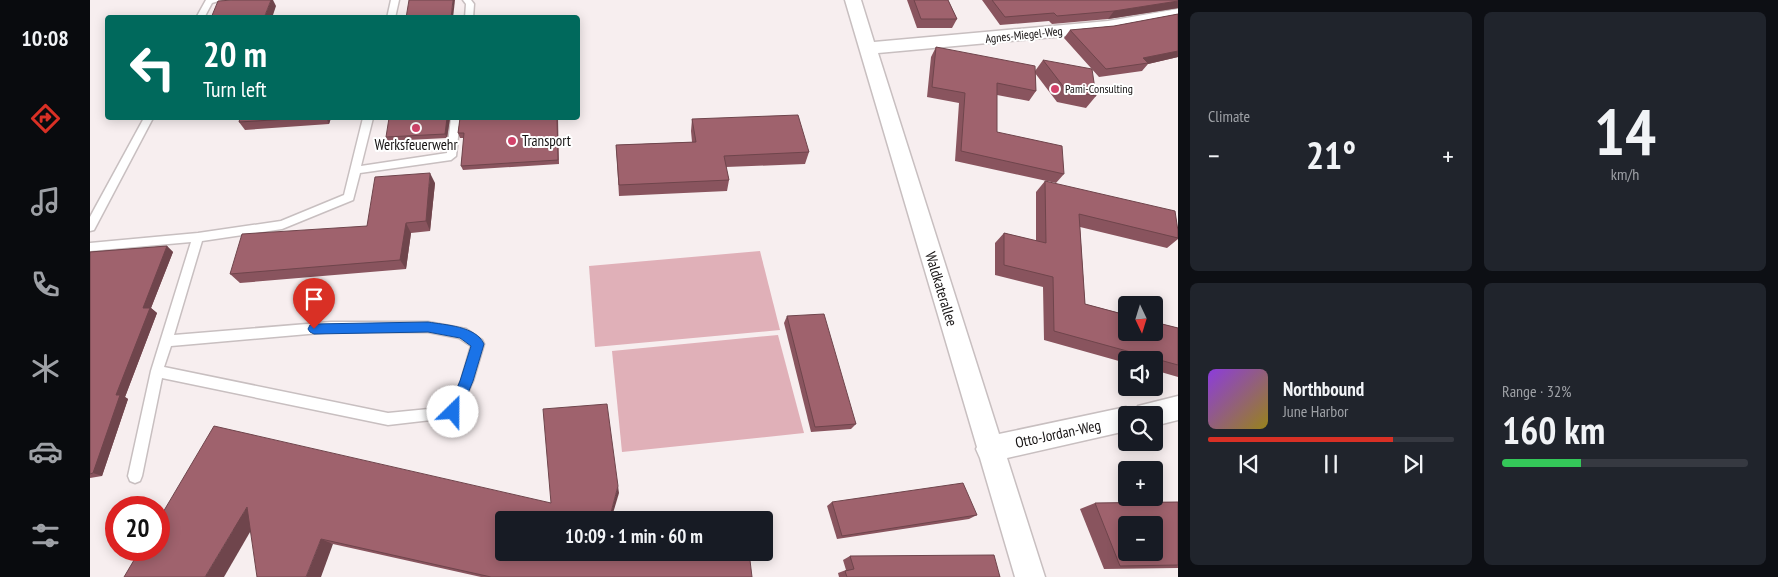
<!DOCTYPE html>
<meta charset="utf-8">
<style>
:root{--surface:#171b24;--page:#20242c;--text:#f1f3f6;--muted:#9ea1a6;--line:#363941;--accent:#d93025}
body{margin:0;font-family:"PT Sans Narrow",sans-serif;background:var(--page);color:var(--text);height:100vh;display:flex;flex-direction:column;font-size:19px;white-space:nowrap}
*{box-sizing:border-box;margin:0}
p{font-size:16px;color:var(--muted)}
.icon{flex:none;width:28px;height:28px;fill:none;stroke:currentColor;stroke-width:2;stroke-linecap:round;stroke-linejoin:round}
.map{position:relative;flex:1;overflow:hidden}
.drawer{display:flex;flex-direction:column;gap:12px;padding:12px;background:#0d0f14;width:600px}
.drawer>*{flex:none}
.banner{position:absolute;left:15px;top:15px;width:475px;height:105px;border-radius:5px;box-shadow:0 2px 12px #0003;background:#00695c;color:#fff;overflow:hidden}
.needle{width:32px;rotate:176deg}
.controls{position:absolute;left:1028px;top:296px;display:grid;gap:10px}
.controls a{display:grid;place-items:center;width:45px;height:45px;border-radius:5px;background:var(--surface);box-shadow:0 2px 12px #0003;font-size:25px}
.speed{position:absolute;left:15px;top:496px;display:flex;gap:10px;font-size:25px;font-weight:700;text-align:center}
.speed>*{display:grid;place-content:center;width:65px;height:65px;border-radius:50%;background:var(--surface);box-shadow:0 2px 12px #0003;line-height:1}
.speed .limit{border:8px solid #d22;background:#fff;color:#111}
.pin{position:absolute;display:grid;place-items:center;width:42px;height:42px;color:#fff;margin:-51px -21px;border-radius:50% 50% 50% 0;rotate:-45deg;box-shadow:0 0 5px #0007}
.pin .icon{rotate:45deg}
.me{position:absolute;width:55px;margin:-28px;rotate:23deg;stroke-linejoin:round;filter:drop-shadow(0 0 4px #0008)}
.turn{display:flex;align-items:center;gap:18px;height:105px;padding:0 15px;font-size:22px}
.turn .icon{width:65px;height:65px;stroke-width:2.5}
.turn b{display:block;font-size:35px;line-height:42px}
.big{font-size:38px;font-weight:800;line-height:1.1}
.drawer .tile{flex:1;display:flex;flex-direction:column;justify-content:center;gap:8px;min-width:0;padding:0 18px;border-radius:8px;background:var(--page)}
.drawer .dial{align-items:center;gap:0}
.dial b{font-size:65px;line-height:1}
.song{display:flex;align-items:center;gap:15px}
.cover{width:60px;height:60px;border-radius:8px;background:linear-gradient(135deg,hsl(270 70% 55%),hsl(50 70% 35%))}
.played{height:5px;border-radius:2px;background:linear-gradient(90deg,var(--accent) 75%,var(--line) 75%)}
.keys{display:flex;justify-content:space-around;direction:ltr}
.heat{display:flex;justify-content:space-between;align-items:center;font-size:28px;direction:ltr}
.charge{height:8px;border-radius:4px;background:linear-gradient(90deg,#34c759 32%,var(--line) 0)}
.drawer .tiles{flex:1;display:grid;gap:12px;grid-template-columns:repeat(2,1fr)}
.trip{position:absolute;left:405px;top:511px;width:278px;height:50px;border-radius:5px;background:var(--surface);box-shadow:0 2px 12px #0003;font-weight:800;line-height:50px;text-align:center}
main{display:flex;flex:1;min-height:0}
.tabs{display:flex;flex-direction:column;width:90px;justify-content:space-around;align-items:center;background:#090b0e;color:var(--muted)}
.tabs .icon{width:35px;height:35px}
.tabs .selected{color:var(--accent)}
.tabs b{font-size:22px;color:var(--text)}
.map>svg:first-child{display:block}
.green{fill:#e0b0b8}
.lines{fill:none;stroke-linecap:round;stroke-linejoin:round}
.service-casing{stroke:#c8bfc0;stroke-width:3}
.minor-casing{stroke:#c8bfc0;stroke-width:3}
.service{fill:#fff;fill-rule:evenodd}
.minor{fill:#fff;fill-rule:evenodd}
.wall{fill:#89545e}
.shaded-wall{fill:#6f454c}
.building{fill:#9f626d;stroke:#6f454c;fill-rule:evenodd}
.route{fill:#1a73e8;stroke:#114b97}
.poi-dot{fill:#d2436a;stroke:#fff;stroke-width:2}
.labels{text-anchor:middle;stroke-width:4;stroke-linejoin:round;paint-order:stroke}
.far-street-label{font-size:12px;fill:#161313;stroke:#fff}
.far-poi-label{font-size:12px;fill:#161313;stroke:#fff;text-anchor:start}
.poi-label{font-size:15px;fill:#161313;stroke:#fff;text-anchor:start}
.street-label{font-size:15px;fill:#161313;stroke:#fff}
</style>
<main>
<nav class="tabs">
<b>10:08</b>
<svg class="icon selected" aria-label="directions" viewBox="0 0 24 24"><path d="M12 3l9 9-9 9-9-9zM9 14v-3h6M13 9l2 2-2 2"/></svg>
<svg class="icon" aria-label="music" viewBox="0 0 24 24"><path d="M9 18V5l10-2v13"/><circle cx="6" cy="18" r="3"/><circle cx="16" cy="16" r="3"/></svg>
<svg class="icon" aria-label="phone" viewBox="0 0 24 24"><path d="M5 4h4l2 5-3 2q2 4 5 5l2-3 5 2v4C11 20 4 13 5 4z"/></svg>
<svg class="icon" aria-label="climate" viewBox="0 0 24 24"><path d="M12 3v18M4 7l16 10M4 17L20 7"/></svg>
<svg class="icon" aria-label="car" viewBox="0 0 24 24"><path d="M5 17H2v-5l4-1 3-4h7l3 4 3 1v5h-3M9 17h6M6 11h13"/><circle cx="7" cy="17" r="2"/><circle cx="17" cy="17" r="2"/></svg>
<svg class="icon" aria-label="filters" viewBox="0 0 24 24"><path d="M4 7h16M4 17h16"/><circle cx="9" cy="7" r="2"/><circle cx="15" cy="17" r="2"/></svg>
</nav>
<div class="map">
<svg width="1088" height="577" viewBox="0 0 1088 577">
<rect width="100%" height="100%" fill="#f7eeef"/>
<g class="green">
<polygon points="670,251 690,330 505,347 499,266"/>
<polygon points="688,335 714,433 532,452 522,351"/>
</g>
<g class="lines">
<g class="service-casing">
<g id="service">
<polygon points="116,0 132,0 122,3 114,18 106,18"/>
<polygon points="301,0 309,0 305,18 297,18"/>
<polygon points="373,0 381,0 384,4 383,18 375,18 376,4"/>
<polygon points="54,118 63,118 4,230 0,231 0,217"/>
<path d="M273,118H283L271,166L357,153L361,118H370L366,156L361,160L270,173L263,200L192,229L112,241L84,335L241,322H338L376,329L392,340L394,344L383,381L367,417L298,425L72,378L52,476L50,481L45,483L40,481L38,476L61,371L101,242L0,251V243L108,233L191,221L254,195ZM241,332H338L369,338L381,346L371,381L359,407L298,413L74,367L81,346Z"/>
</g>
</g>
<g class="minor-casing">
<polygon id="minor" points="755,0 771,0 784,42 1018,21 1088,9 1088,19 1018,32 788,53 909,434 1036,407 1046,412 1048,406 1088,396 1088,420 1064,426 1064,415 1036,415 1036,431 917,458 955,577 925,577 890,458 886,449 887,447"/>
</g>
<use href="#service" class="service"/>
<use href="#minor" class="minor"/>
</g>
<g class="wall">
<polygon points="817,0 858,0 867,19 862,28 827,28"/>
<polygon points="892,0 1088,0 1088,8 1018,19 962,24 959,21 910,25"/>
<polygon points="1088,14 1088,57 1058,64 1052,71 1009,77 974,38 980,30 1024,26"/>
<polygon points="846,47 945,71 953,60 1006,96 996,108 967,102 945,73 946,91 939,101 907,95 907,132 974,174 966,183 865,161 869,103 837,97 841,57"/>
<polygon points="150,118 241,118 239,124 155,130 149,122"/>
<polygon points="360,118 357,138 298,141 296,137"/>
<polygon points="370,118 468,118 469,164 373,170 371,166 374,138 370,138 368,133"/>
<polygon points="602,119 719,152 715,164 636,167 639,180 637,191 529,196 526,145 602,142 601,131"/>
<polygon points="955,181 1088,231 1088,239 1077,248 990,227 995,304 1088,328 1088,377 1064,370 1064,360 1036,360 1036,363 954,340 953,287 905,275 905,243 914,233 946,241 946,192"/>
<polygon points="345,183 340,231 321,233 316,269 150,283 140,274 277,226"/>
<polygon points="77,246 83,252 61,308 67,313 35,397 38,399 12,476 0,478 0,252"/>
<polygon points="697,316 766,424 761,429 721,432 694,323"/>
<polygon points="529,493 414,520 662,577 391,577 243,544 69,519 461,503"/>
<polygon points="742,502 887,515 879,519 747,539 737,506"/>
<polygon points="1088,502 1088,568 1014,569 990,509 1005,503"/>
<polygon points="760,556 910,577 749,577 748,573 756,570 753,560"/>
</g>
<g class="shaded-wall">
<polygon points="181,0 183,0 186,6 182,18 174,18"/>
<polygon points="363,0 365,0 363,18 361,18"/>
<polygon points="1088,1 1088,8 1018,19 1024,11"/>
<polygon points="1088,51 1088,57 1058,64 1053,58"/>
<polygon points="236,118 241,118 239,124"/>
<polygon points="357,118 360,118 357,138 355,134"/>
<polygon points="340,173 345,183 340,231 336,221"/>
<polygon points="316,223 321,233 316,269 310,260"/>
<polygon points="77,246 83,252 61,308 67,313 35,397 38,399 12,476 3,473 26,395 53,308"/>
<polygon points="528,486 529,493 521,520 519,520"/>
<polygon points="157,507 171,513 134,577 115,577"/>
<polygon points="231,539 243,544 231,577 216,577"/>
</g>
<g class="building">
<polygon points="143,0 181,0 174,18 121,18 128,1"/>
<polygon points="319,0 363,0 361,18 316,18"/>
<polygon points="824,0 858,0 867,19 831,19"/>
<polygon points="902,0 1088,0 1088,1 1024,11 967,16 964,13 915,17"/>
<polygon points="1088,14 1088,51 1053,58 1058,63 1016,69 980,30 1024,26"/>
<polygon points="846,47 945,66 946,91 907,83 907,132 972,146 974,174 871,151 875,93 842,87"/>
<polygon points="953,60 1002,69 1006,96 976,90"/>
<polygon points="708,115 719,152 634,156 639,180 529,185 526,145 606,142 602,119"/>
<polygon points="150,118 216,118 149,122"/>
<polygon points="299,118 357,118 355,134 296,137"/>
<polygon points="370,118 467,118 468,160 371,166 374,133 368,133"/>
<polygon points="340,173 336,221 316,223 310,260 140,274 152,234 277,226 285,177"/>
<polygon points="955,181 1085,211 1088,231 1088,238 989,214 995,304 1036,315 1036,332 1064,332 1064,322 1088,328 1088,365 964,331 963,277 914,265 914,233 956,243"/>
<polygon points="77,246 53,308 60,308 26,395 30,395 3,473 0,474 0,252"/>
<polygon points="734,314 766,424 725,427 697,316"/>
<polygon points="517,404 528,486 519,520 414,520 414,552 659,552 662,577 401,577 231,539 216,577 167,577 157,507 115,577 34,577 50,550 69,550 69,519 124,426 461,503 453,409"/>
<polygon points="873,483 887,515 752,536 742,502"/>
<path d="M1088,502V565L1030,566L1005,503ZM1036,525H1064V552H1036Z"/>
<polygon points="904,555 910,577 757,577 755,571 764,569 760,556"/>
</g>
<path class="route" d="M338,322C355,325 386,326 394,344L383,381L368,417L363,419L359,417L357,412L370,381L381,346L370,338L338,332L224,334L220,332L218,329L220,325L224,324Z"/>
<g class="poi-dot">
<circle cx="965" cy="89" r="5"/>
<circle cx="326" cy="128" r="5"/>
<circle cx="422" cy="141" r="5"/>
</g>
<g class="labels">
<g class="far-street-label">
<text transform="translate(934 35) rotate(-6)" y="4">Agnes-Miegel-Weg</text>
</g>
<g class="far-poi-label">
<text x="975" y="93">Pami-Consulting</text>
</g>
<g class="poi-label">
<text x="432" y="146">Transport</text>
<text x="326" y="150" text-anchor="middle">Werksfeuerwehr</text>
</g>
<g class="street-label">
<text transform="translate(851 289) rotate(73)" y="5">Waldkaterallee</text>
<text transform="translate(968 434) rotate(-12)" y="5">Otto-Jordan-Weg</text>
</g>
</g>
</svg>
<div class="controls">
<a><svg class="needle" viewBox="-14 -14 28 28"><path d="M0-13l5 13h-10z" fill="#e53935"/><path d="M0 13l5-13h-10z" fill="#9ea1a6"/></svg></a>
<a><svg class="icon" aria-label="sound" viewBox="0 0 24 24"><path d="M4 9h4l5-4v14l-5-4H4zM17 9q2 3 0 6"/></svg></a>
<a><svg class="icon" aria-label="search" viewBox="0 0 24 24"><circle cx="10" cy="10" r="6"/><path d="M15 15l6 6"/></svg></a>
<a>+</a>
<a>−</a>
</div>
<div class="speed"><div class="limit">20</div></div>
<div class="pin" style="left:224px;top:329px;background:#d93025"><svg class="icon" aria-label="arrive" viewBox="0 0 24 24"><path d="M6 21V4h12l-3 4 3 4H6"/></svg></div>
<svg class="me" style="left:363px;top:412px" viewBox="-20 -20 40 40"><circle r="19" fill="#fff"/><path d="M0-13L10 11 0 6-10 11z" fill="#1a73e8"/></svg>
<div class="trip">10:09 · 1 min · 60 m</div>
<div class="banner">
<div class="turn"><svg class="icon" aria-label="left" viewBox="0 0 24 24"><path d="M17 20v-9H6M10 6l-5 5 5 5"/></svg><div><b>20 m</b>Turn left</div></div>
</div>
</div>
<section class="drawer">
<div class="tiles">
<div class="tile"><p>Climate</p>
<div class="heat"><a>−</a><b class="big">21°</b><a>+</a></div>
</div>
<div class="tile dial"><b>14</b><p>km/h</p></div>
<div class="tile">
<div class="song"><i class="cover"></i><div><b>Northbound</b><p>June Harbor</p></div></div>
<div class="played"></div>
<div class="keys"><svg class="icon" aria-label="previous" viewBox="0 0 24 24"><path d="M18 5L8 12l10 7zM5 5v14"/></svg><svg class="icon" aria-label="pause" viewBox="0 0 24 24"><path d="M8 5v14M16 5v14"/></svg><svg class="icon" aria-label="next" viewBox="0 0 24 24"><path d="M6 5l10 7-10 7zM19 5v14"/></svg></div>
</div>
<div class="tile"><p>Range · 32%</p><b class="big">160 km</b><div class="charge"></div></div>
</div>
</section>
</main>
